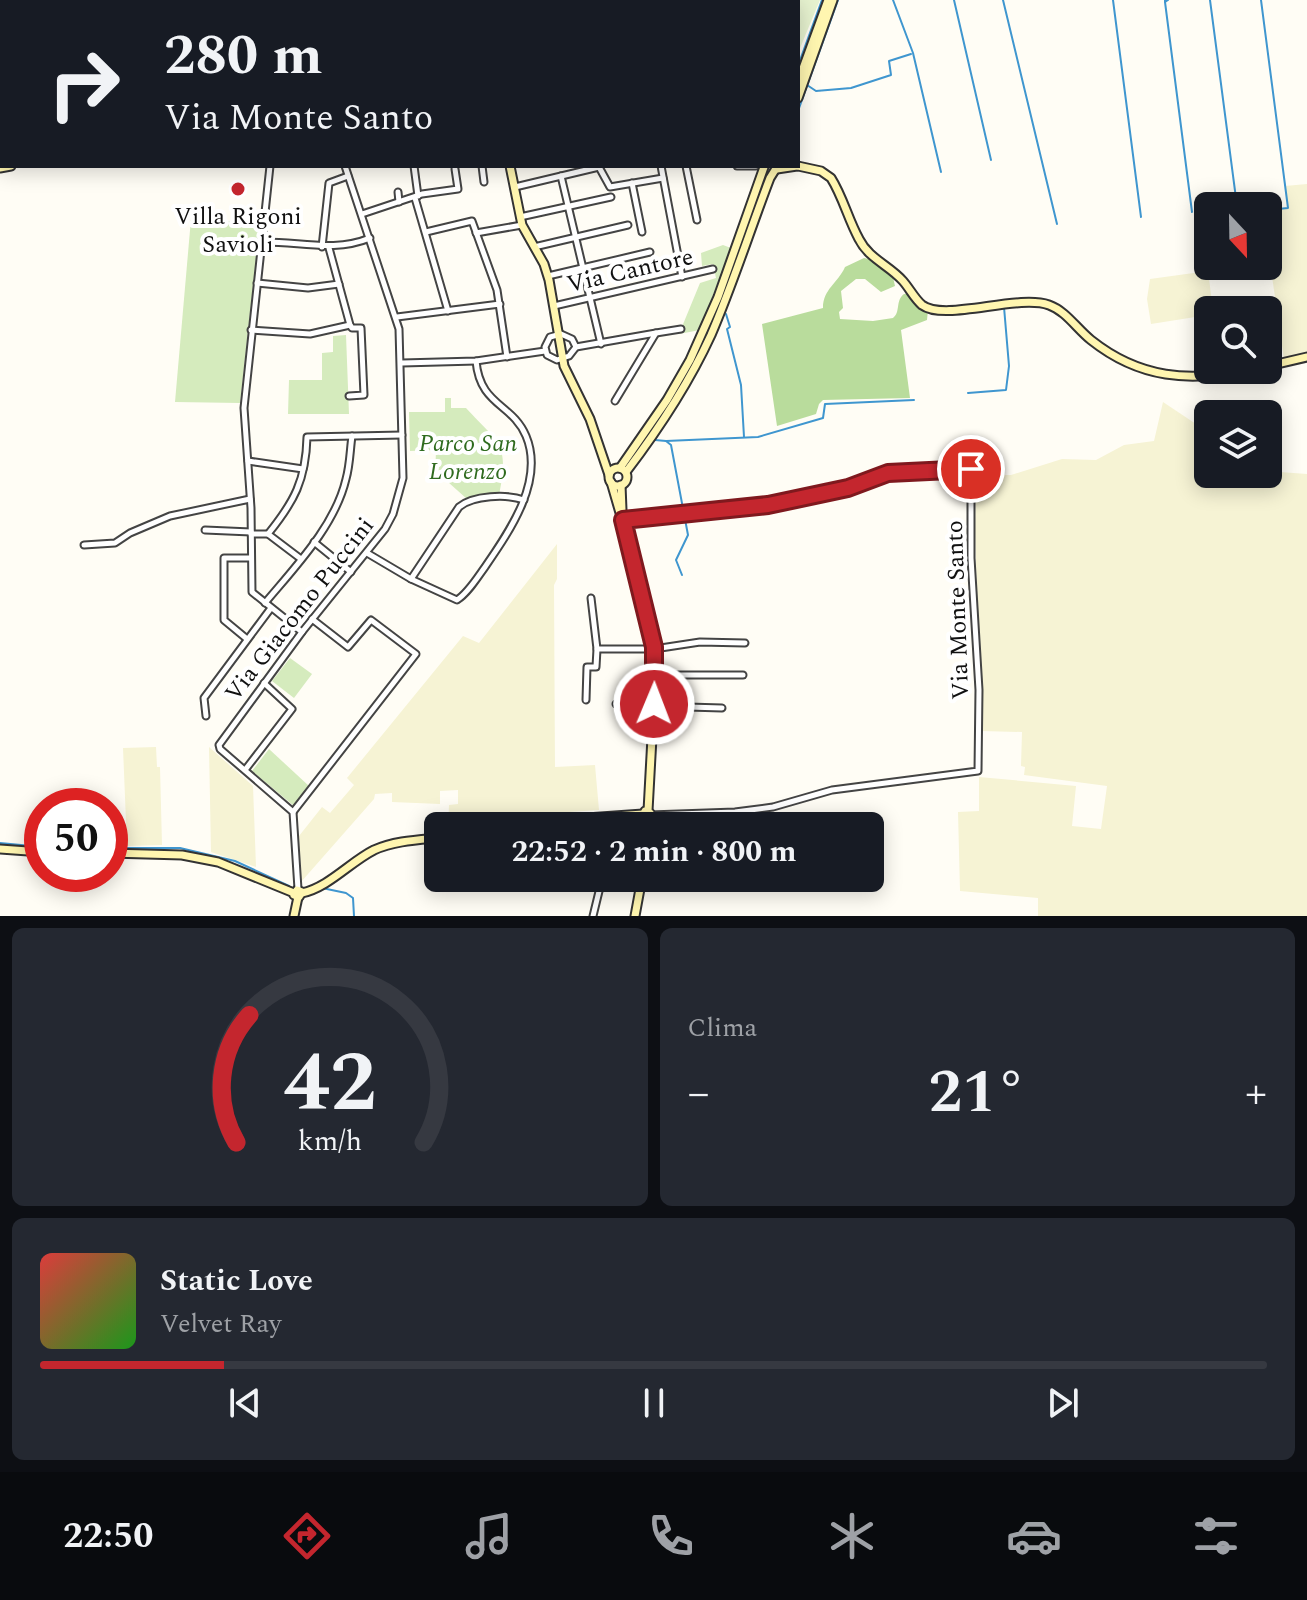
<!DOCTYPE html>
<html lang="it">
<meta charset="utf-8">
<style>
:root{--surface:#171b24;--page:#242831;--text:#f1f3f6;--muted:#9ea1a6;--line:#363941;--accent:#c4262e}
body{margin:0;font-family:Spectral,serif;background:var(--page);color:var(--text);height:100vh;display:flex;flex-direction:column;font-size:30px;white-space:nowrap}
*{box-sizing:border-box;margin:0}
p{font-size:26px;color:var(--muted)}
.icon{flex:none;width:44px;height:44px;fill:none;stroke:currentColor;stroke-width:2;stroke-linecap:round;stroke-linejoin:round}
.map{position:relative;height:916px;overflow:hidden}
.side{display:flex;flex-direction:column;gap:12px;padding:12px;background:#0d0f14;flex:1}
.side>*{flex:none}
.hud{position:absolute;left:0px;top:0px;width:800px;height:168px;box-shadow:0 4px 20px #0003;background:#171b24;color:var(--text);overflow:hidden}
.needle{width:52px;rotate:158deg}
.buttons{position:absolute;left:1194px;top:192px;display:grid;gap:16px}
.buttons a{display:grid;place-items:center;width:88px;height:88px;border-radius:12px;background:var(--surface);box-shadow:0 4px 20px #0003;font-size:40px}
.speed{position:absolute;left:24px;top:788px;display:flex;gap:16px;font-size:40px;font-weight:700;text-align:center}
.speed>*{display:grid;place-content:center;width:104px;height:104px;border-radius:50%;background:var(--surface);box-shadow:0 4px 20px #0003;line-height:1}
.speed .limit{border:12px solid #d22;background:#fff;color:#111}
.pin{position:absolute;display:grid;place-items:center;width:68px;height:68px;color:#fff;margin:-34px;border:4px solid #fff;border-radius:50%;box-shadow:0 2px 8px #0007}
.me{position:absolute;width:88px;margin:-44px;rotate:1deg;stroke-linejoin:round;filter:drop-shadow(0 0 6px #0008)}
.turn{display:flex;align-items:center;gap:28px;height:168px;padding:0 32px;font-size:36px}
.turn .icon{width:104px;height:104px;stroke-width:2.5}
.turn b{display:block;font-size:56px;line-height:68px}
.big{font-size:60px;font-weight:700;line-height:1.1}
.side .tile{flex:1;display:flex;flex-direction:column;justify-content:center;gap:12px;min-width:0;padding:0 28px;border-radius:12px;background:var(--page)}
.side .dial{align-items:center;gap:0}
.dial svg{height:208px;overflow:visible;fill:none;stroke:var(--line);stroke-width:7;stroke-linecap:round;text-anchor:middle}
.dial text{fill:var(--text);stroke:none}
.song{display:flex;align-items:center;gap:24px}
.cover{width:96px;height:96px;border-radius:12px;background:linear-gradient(135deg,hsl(0 70% 55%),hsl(120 70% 35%))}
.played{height:8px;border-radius:4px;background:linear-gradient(90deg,var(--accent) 15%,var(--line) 15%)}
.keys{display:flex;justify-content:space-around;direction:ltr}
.heat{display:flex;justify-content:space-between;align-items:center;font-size:44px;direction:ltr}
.side .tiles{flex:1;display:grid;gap:12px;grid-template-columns:1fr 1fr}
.tile:last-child{grid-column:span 2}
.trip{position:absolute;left:424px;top:812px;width:460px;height:80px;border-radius:12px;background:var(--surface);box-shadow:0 4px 20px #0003;font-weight:700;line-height:80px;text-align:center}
.dock{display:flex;height:128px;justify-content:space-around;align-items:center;background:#090b0e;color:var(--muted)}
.dock .icon{width:56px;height:56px}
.dock .current{color:var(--accent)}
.dock b{font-size:36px;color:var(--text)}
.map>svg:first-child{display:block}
.farmland{fill:#f6f3d4}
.green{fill:#d5ebbd}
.forest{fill:#b9dc9c}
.pitch{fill:#e6f2cf}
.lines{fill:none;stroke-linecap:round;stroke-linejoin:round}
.stream{stroke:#3f96cf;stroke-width:2}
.street-casing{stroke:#444;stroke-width:9}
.secondary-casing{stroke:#333;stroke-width:11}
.street{stroke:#fff;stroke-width:5}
.secondary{stroke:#fff6b0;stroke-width:7}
.route-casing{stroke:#7f191e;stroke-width:20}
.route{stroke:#c4262e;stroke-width:14}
.poi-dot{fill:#c4262e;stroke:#fff;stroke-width:3}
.labels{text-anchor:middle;stroke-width:8;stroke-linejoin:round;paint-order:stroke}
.poi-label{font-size:24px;fill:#111;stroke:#fff}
.street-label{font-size:24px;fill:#111;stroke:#fff}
.park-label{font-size:24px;font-style:italic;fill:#2f6b1f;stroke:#fff}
</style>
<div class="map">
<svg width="1307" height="916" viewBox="0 0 1307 916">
<rect width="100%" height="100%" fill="#fffdf5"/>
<g class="farmland">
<polygon points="1307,184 1307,352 1284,359 1268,249 1268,210 1288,208 1285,186"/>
<polygon points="1208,271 1213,310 1208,310 1208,315 1151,324 1147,299 1150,279"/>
<polygon points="1163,402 1208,432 1208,474 1268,474 1268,471 1307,474 1307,916 1038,916 1038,898 960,891 958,812 979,811 979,777 1076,786 1072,826 1101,829 1107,786 1024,775 1025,767 1021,766 1022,732 981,731 975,530 976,475 1011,475 1062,459 1096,460 1124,445 1154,441"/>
<polygon points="557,544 557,579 554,585 555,767 595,765 599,810 555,813 554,816 491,826 448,826 449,805 458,804 458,790 440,791 440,804 392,802 392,793 375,794 374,799 301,882 299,836 322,807 330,813 354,785 347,778 463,636 479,643"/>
<polygon points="156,747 157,767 160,767 162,845 127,846 123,748"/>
<polygon points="209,747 253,786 256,867 211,852"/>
</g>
<g class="green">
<polygon points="191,219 260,223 240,403 175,402"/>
<polygon points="723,245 731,248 700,330 679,334 700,283 716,278 713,264 702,266 701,253"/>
<polygon points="346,335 349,414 288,414 289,380 322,380 322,353 333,352 333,336"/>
<path d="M445,398H451V408H466C499,444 510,443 499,496L467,499L448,482L435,479L436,450L410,451L409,412H445Z"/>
<polygon points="290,658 312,674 294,698 272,681"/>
<polygon points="269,749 309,786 294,806 252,771"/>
</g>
<path class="forest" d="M864,258L873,260L892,273L895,286L881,292L865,279H856L841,291L843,308L839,312L840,319L873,321L893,318C901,312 895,301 904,294H908L928,310L927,320L901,330L910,398L823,400L819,404L816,414L777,426L762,324L823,308C823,289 838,283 845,267Z"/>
<polygon class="pitch" points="716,0 820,0 798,53 798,2"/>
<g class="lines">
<g class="stream">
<polyline points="893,0 913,53 941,172"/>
<polyline points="954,0 991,160"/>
<polyline points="1003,0 1057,224"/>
<polyline points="1113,0 1141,217"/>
<polyline points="1165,0 1165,2 1168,0"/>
<polyline points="1210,0 1237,206"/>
<polyline points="1261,0 1288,208 1268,210"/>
<polyline points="1165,2 1192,212"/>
<polyline points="798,72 799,63 822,0"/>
<polyline points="807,85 816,91 851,88 891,75 889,61 911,54"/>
<polyline points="798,111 838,0"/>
<polyline points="726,314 730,327 727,329 741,385 744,437"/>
<polyline points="968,393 1006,390 1009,366 1004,307"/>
<polyline points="655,440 666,441 671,445 688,535 676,560 682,575"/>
<polyline points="666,441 758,437 823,418 825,404 914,400"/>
<polyline points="733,815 759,811"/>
<polyline points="0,843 42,847"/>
<polyline points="110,848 180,848 235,861 289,886"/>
<polyline points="322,888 346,893 353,898 354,916"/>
</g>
<g class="street-casing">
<g id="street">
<polyline points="144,0 145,2"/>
<polyline points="245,0 245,2"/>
<polyline points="280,0 280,2"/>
<polyline points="362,0 362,2"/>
<polyline points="396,0 422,2"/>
<polyline points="557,0 558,2"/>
<polyline points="621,0 622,2"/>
<polyline points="653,0 654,2"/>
<polyline points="21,2 21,0"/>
<polyline points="60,2 60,0"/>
<polyline points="204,2 204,0"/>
<polyline points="0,107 2,107"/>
<polyline points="0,156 2,156"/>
<polyline points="270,166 244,408 251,508 252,592 302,632"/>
<polyline points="414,166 418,196"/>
<polyline points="482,166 484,182"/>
<polyline points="661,166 682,277"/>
<polyline points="686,166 697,220"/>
<polyline points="737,166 756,166"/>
<polyline points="599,167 610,187 663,178"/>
<polyline points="561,176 601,344"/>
<polyline points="632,183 642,232"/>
<polyline points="515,187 599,167"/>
<polyline points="398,192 399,202"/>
<polyline points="415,198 448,311"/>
<polyline points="362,214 422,194 458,189 455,169"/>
<polyline points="520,217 611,197"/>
<polyline points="426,232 472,221 497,290 507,357"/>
<polyline points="476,233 522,225"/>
<path d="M261,242C299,241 333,253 370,238"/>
<polyline points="322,247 329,183 348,176"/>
<polyline points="534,247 628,225"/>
<polyline points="329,248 350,325 352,328 361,328 364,395 349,396"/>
<polyline points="548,276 650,252"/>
<polyline points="257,283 308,288 339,284"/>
<polyline points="554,306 713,269"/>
<polyline points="397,317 500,304"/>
<polyline points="251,330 310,334 350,325"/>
<polyline points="656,333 681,329"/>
<polygon points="561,334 572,339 576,347 569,356 557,360 547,355 545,347 550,337"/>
<polyline points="576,347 656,333 615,401"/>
<polyline points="402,363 476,361 545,351"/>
<polyline points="248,461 303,469"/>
<polyline points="623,520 768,505 848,488 888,473 971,469 971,558 979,690 978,771 832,790 773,807 735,812 650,815"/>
<polyline points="205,530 251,532"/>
<polyline points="251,534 268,534 301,559"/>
<path d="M268,534C294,502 306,480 307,437L402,435"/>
<polyline points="314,542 351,572"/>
<polyline points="84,545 115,543 130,533 170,516 250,499"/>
<path d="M367,553L411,579L457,600C468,593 477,578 485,567C509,532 545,481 526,436C512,403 480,406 476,361"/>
<path d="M411,579L459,507C473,495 507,494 524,500"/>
<polyline points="591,598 597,649 654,649 700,642 745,643"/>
<path d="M265,603C295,567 335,526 346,479C350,465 350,450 352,436"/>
<polyline points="247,639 224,620 224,558 250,558"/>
<polyline points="655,675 743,675"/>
<polyline points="586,700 587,667 596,667 597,649"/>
<polyline points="616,704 654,704"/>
<polyline points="654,706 722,708"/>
<polyline points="206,716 204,698 271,608"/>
<polyline points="245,770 292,709 264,683"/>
<polyline points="293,812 416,654 371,620 348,647 312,619"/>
<polyline points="298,889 293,812 220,749 219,745 302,632 385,529 393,514 403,478 399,329 345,166"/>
<polyline points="593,916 602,879 640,887"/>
</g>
</g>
<g class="secondary-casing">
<g id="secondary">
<polyline points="439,2 439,0"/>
<polyline points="798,82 828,0"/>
<polyline points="798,98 833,0"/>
<polyline points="510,166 522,225 544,264 549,280 564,366 590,419 609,475"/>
<path d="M798,166L821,171L831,178C843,197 848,219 859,239C869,259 889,265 903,281C910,289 914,298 922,305C945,322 1017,294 1049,305C1066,311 1077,329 1091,340C1140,379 1189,382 1248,370"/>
<polyline points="0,168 11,166"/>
<polyline points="777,169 797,166"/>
<polyline points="1268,366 1307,357"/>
<circle cx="618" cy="477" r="9"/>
<polyline points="620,468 667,400 690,360 718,297 764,167"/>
<path d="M626,472C658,430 689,383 711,335C733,284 750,230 770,178L775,170"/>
<polyline points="611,482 636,568 654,647 655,682 648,811"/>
<polyline points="621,485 622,510"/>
<polygon points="645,811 650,813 648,818 643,816"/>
<polyline points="513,826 544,821 643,814"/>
<polyline points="0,849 42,852"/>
<polyline points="110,853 182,855 218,862 294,893"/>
<polygon points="297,890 302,892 299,897 294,895"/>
<path d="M302,893C329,887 350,862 374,850C394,841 416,840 438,838"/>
<polyline points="294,916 298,897"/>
<polyline points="635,916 642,878"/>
</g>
</g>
<use href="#street" class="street"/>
<use href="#secondary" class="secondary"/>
</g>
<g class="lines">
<g class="route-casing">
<polyline id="route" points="654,704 654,647 623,520 768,505 848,488 888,473 971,469"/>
</g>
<use href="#route" class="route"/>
</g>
<circle class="poi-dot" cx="238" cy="189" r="8"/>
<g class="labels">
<g class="poi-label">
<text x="238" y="224">Villa Rigoni<tspan x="238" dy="28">Savioli</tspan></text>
</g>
<g class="street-label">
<text transform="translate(630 270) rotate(-13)" y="8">Via Cantore</text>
<text transform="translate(299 609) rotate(-52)" y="8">Via Giacomo Puccini</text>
<text transform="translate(957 610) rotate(-92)" y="8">Via Monte Santo</text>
</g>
<g class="park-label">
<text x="468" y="451">Parco San<tspan x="468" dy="28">Lorenzo</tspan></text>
</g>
</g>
</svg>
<div class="buttons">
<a><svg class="needle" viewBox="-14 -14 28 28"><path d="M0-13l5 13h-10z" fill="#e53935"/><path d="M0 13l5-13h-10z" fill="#9ea1a6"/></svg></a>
<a><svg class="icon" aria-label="search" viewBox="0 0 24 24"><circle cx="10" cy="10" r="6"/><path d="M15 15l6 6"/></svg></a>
<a><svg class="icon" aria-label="layers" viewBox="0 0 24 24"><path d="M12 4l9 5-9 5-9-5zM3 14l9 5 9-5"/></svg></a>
</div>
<div class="speed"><div class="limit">50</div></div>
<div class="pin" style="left:971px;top:469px;background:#d93025"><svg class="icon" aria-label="arrive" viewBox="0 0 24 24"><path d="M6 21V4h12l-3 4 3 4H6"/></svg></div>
<svg class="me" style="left:654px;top:704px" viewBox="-20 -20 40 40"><circle r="17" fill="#c4262e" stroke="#fff" stroke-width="3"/><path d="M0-11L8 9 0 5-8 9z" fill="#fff"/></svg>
<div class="trip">22:52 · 2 min · 800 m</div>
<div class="hud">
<div class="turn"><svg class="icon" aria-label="right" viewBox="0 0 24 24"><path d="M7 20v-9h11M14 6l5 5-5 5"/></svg><div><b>280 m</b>Via Monte Santo</div></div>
</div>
</div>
<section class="side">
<div class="tiles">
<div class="tile dial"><svg viewBox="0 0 100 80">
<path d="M14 69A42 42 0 1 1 86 69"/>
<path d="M14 69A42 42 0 0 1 19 20" stroke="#c4262e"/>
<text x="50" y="56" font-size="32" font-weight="700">42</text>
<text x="50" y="72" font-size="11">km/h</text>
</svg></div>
<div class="tile"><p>Clima</p>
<div class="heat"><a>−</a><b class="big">21°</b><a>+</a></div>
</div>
<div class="tile">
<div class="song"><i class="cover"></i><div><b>Static Love</b><p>Velvet Ray</p></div></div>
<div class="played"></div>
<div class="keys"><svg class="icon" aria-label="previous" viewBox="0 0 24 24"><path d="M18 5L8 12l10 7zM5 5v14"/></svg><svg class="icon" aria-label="pause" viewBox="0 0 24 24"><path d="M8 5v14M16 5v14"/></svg><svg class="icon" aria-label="next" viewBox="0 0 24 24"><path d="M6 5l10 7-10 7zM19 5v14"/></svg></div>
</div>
</div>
</section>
<nav class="dock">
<b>22:50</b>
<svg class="icon current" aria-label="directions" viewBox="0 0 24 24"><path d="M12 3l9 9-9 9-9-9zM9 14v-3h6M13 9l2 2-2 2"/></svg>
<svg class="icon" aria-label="music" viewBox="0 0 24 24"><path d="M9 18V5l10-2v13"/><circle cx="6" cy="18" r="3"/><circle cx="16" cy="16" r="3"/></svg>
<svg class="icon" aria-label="phone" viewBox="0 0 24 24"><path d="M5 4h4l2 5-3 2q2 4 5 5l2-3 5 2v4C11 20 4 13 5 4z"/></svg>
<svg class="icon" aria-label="climate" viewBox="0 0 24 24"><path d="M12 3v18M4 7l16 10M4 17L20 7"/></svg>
<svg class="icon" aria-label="car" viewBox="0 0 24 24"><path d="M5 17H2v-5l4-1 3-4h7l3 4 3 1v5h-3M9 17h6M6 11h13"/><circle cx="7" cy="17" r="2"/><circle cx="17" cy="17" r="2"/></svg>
<svg class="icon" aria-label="filters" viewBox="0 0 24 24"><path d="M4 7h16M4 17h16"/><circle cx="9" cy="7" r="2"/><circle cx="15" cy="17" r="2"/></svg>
</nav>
